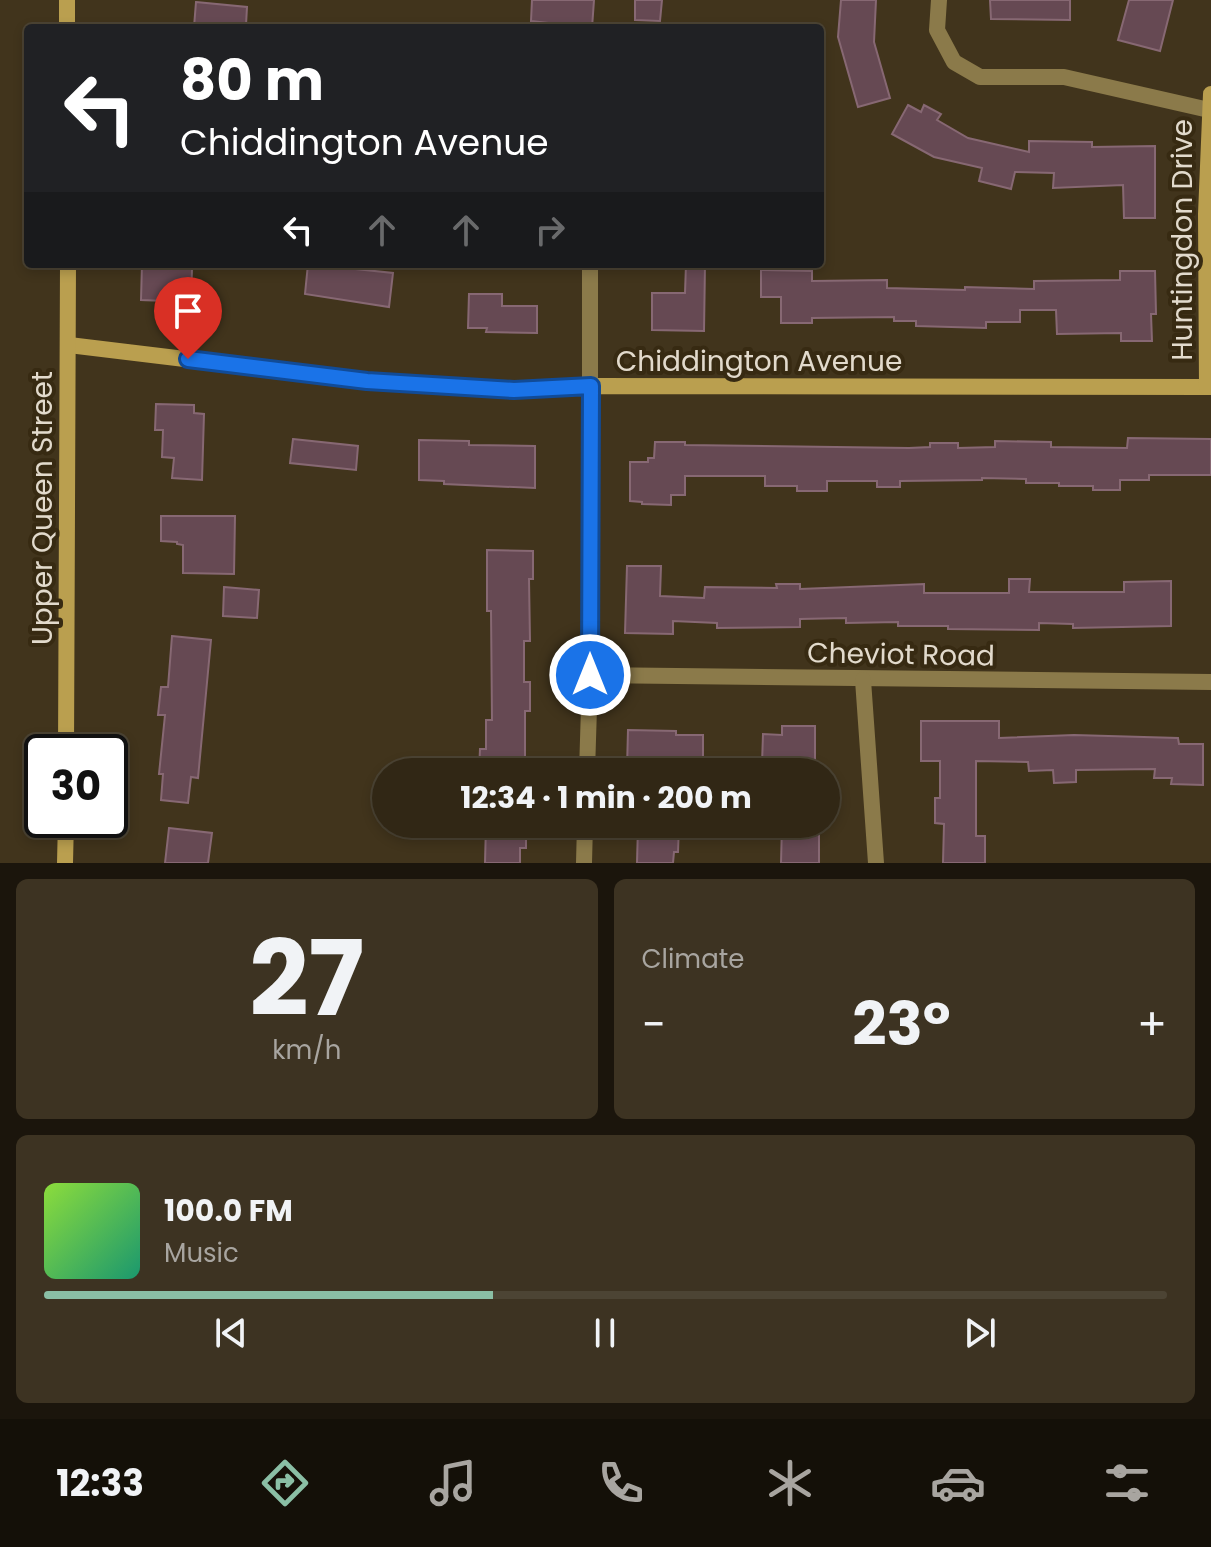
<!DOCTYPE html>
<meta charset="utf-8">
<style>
:root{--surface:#312715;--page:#3d3322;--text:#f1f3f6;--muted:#a8a5a0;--line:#4c4434;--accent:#8abfa5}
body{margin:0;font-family:Poppins,sans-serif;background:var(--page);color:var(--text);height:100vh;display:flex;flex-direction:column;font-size:30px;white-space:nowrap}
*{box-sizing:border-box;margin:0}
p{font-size:26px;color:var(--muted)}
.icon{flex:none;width:44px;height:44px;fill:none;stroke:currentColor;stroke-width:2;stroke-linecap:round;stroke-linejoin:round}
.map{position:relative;height:863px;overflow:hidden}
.details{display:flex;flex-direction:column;gap:16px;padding:16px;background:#1b150c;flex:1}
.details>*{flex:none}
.top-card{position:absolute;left:24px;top:24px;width:800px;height:244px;border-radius:8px;box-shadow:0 4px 12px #0003,0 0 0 2px var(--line);background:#202124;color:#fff;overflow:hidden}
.speed{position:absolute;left:24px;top:734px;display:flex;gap:16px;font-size:40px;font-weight:700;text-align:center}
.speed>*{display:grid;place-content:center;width:104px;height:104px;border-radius:50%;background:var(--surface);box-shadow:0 4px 12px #0003,0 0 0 2px var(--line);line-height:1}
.speed .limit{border:4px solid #111;border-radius:12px;background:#fff;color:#111}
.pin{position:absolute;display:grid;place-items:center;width:68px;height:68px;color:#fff;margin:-82px -34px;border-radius:50% 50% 50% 0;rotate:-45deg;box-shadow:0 0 8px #0007}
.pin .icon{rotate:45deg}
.me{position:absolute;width:88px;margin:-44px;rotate:0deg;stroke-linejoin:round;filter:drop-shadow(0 0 6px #0008)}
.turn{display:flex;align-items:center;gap:28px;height:168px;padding:0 24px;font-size:36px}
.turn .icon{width:104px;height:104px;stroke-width:2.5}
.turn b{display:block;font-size:56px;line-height:68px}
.lanes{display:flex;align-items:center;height:76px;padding:0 24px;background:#0003;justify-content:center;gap:40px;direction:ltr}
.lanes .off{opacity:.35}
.big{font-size:60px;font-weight:700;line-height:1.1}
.details .tile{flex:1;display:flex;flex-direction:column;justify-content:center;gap:12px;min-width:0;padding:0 28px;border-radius:12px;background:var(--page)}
.details .dial{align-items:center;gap:0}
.dial b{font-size:104px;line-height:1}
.song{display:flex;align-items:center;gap:24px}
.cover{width:96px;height:96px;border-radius:12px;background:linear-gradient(135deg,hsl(90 70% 55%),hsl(160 70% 35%))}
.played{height:8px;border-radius:4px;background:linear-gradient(90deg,var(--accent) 40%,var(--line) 40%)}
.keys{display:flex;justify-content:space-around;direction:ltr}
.heat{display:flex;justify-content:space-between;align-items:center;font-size:44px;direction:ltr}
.details .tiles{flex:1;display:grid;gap:16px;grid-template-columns:1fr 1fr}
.tile:last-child{grid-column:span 2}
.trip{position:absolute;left:372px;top:758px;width:468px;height:80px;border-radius:40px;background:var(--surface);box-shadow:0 4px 12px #0003,0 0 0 2px var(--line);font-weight:700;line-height:80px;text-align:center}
.menu{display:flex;height:128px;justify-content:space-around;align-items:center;background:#141008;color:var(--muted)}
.menu .icon{width:56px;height:56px}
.menu .active{color:var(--accent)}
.menu b{font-size:36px;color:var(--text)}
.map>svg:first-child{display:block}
.building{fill:#664953;stroke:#876873;stroke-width:2}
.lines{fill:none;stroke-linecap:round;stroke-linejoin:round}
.street{stroke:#8b7a4a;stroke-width:16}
.secondary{stroke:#ba9f4f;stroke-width:16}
.route-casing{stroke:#114b97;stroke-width:20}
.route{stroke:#1a73e8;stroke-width:14}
.labels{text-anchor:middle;stroke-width:8;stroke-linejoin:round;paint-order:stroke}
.street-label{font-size:28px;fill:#e2dacc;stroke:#372a12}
</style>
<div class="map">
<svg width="1211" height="863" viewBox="0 0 1211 863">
<rect width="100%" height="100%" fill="#41341c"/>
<g class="building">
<polygon points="532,0 594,0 592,28 531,21"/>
<polygon points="635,0 662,0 660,21 635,20"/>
<polygon points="841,0 876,0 874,42 890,98 858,107 838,37"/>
<polygon points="990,0 1070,0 1070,20 991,19"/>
<polygon points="1129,0 1173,0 1160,51 1118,40"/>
<polygon points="196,2 247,7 246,25 230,24 230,28 194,27"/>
<polygon points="908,105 921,112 924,105 941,114 937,120 968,138 1029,152 1029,141 1092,142 1092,147 1155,146 1155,218 1124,218 1123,185 1053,188 1054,173 1015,172 1011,189 979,181 982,168 934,157 892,134"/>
<polygon points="142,264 178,264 177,269 192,269 191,302 141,300"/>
<polygon points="308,264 393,273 389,307 305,294"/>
<polygon points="686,264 705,264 704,331 652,330 652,293 685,293"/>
<polygon points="761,270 812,271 812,281 887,280 887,288 965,290 965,287 1034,289 1034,281 1120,280 1120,271 1155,271 1156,314 1151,314 1152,341 1121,341 1121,333 1057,334 1056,310 1020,310 1020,322 986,322 986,328 916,326 916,321 894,321 894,317 812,318 812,323 781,323 781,297 761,297"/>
<polygon points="469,294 502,294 502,306 537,306 537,333 486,332 487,328 468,328"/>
<polygon points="156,404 194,405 194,413 204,414 202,480 172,478 174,458 162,457 163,430 155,430"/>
<polygon points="1128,438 1211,439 1211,475 1149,475 1149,480 1120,480 1120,490 1093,490 1093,486 1059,486 1059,483 1026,483 1026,479 982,478 982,480 900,481 900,487 877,487 877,481 827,481 827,491 797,491 797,486 765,486 765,476 685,476 685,495 671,495 671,505 642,504 642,502 630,501 630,462 648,462 648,458 654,458 655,442 685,442 685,445 909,448 930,447 930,443 958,443 958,448 995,447 995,441 1051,442 1051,447 1127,448"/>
<polygon points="293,439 358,446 356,470 290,463"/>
<polygon points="419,440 469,441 469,445 535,446 535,488 444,484 444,481 419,480"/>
<polygon points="161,516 235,516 234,574 183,573 183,545 177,544 177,542 161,541"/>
<polygon points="487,550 533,551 533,579 529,579 530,641 524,641 524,682 530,682 530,711 525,711 525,772 479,772 480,749 486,749 486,720 492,720 491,611 487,611"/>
<polygon points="627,566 661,566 660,596 704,598 705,587 777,588 776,584 800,584 800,589 924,584 924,593 1009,593 1009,579 1030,579 1029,592 1124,592 1124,582 1171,581 1171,626 1073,628 1073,624 1039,623 1039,630 948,629 948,626 898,626 898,622 846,623 846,618 800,619 800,627 717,628 717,623 673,621 673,634 625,633"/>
<polygon points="224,587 259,590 257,618 223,616"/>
<polygon points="172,636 211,640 198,778 191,777 188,803 161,800 163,774 159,774 165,715 158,715 161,687 168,687"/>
<polygon points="921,721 999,721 999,738 1074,735 1178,738 1179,744 1203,744 1203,785 1171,784 1172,778 1154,778 1155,769 1076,770 1076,782 1054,783 1053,770 1029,771 1028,762 976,761 976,836 985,836 985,863 943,863 944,824 935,823 935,798 940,798 940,761 921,761"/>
<polygon points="782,726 815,726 815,765 762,764 763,734 782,735"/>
<polygon points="628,730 676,731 676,735 703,735 703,765 682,765 682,769 627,768"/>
<polygon points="486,824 526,824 526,848 520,848 520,863 485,863"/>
<polygon points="643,824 679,825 678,852 674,852 673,863 637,863 638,826 643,826"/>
<polygon points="782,824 819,824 819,863 781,863"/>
<polygon points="169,828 212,833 208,863 165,863"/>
</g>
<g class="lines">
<g class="street">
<polyline points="939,0 937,30 954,62 980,77 1064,77 1209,110"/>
<polyline points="590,675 1211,682"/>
<polyline points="863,680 876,863"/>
<polyline points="587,772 590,675 590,264"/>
<polyline points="584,863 585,824"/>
</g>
<g class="secondary">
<polyline points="67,0 67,28"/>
<polyline points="69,345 367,381 514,390 591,386 1211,387"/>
<polyline points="1207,387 1206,214 1211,94"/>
<polyline points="66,752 68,264"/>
<polyline points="65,863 66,820"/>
</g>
</g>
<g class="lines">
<g class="route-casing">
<polyline id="route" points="188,359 367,381 514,390 591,386 590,675"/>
</g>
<use href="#route" class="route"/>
</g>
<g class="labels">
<g class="street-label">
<text transform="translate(1182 240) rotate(-90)" y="10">Huntingdon Drive</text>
<text x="759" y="371">Chiddington Avenue</text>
<text transform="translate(42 508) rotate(-90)" y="10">Upper Queen Street</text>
<text transform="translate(901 654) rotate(1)" y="10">Cheviot Road</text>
</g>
</g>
</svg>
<div class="speed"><div class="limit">30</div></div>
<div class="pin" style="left:188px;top:359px;background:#d93025"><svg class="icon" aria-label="arrive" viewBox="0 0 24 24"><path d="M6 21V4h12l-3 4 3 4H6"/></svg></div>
<svg class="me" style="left:590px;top:675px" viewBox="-20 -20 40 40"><circle r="17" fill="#1a73e8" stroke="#fff" stroke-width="3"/><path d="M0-11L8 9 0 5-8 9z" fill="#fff"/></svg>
<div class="trip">12:34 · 1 min · 200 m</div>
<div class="top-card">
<div class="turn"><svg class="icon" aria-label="left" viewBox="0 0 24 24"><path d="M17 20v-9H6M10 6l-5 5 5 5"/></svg><div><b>80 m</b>Chiddington Avenue</div></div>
<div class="lanes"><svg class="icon" aria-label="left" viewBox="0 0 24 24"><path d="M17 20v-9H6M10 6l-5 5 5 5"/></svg><svg class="icon off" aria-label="ahead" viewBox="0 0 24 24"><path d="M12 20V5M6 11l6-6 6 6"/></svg><svg class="icon off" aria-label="ahead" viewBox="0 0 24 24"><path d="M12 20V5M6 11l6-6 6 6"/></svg><svg class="icon off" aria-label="right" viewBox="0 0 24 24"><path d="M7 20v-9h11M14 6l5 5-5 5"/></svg></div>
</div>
</div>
<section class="details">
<div class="tiles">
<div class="tile dial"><b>27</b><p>km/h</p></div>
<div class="tile"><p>Climate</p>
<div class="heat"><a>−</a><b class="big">23°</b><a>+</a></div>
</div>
<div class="tile">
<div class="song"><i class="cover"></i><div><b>100.0 FM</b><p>Music</p></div></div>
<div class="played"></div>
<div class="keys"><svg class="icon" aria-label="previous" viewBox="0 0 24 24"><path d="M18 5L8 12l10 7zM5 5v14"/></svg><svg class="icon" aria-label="pause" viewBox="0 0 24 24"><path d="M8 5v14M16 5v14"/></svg><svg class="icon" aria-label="next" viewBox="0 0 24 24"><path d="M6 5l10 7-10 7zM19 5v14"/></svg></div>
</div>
</div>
</section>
<nav class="menu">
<b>12:33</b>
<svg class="icon active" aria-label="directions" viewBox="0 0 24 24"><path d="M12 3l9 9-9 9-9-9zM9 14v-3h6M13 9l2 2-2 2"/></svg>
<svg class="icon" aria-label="music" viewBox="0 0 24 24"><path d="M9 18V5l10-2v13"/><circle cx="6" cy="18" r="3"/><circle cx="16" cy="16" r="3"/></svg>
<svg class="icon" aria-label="phone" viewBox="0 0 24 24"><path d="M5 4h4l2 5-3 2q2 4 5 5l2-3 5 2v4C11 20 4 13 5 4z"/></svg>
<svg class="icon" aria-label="climate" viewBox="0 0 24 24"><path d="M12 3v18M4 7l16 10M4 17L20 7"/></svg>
<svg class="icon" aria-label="car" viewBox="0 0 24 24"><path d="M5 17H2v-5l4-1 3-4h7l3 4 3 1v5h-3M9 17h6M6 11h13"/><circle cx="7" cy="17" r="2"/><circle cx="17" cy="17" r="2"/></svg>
<svg class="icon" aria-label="filters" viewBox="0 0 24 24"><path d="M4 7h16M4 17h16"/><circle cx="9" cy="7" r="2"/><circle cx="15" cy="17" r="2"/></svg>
</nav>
